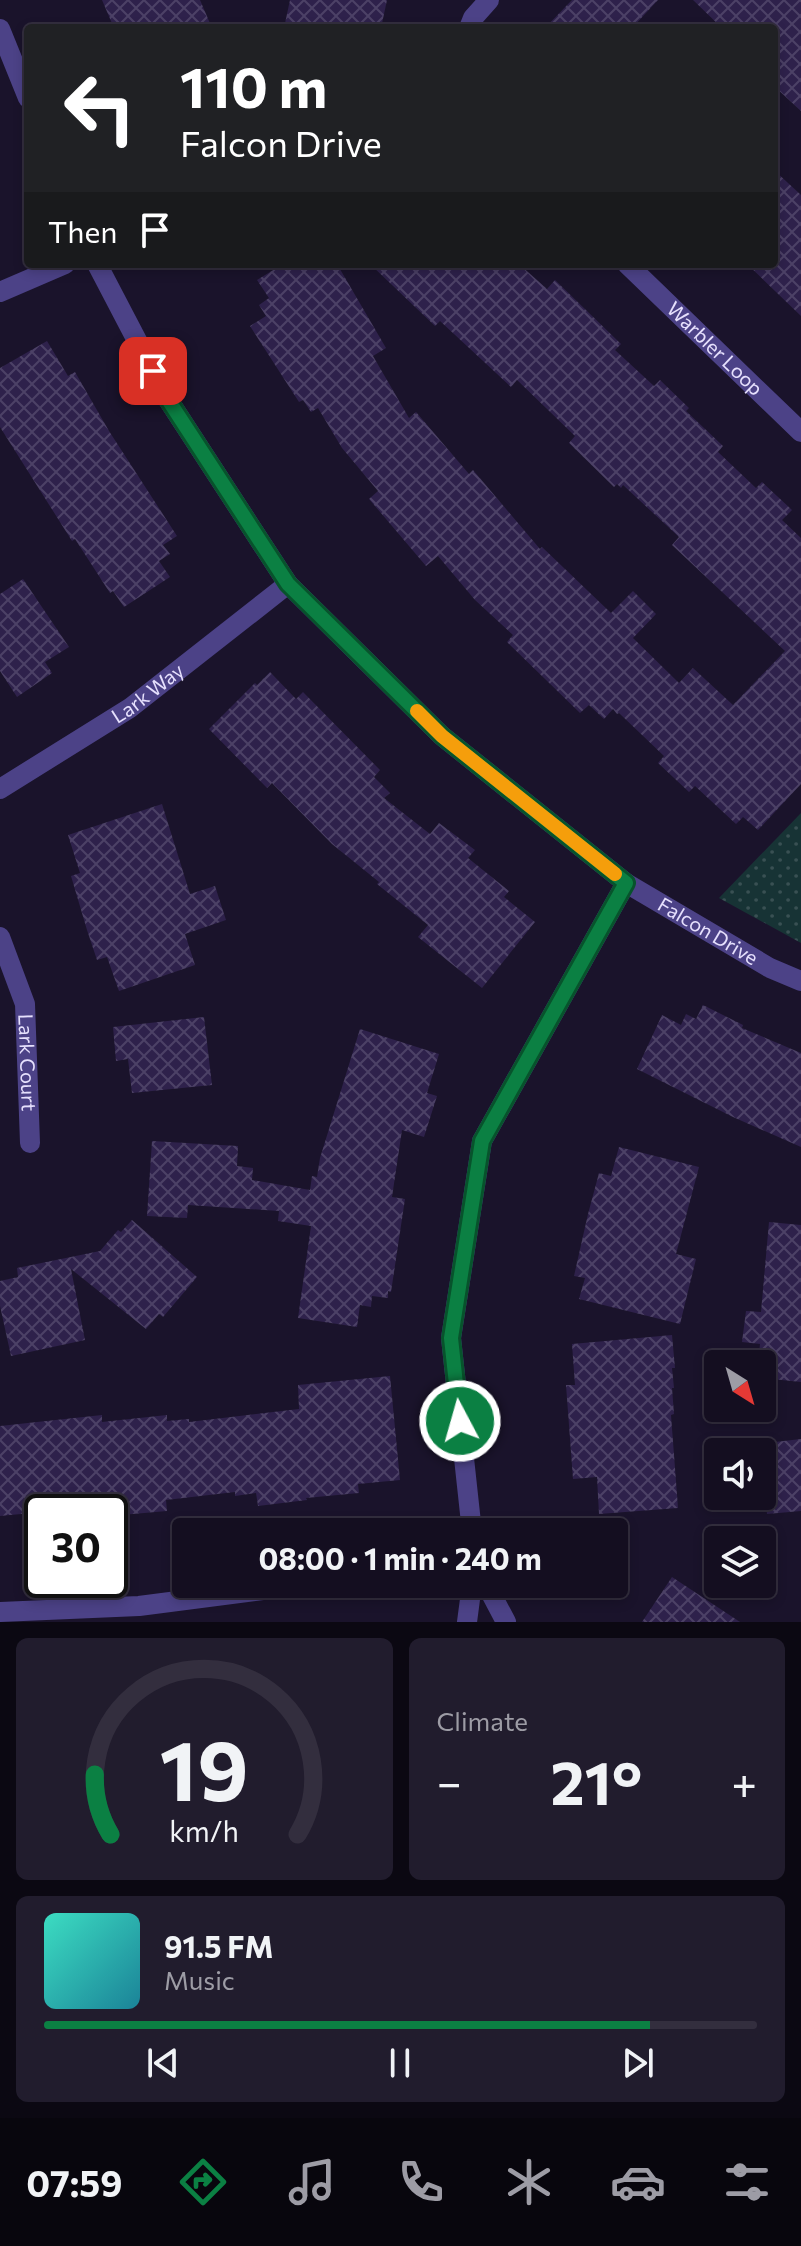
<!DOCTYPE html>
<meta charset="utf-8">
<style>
:root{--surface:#140e20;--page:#211c2d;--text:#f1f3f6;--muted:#9d9ca5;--line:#332e3e;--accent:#0b8043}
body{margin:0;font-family:Commissioner,sans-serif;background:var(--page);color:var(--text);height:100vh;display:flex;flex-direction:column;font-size:30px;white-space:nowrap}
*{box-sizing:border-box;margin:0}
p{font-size:26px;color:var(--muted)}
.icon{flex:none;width:44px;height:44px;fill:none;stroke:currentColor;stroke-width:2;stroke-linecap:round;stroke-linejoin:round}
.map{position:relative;height:1622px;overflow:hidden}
.sheet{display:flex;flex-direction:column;gap:16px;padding:16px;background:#0b0812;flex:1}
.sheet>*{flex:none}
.hud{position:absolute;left:24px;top:24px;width:754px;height:244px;border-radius:8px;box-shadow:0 4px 12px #0003,0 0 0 2px var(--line);background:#202124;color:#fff;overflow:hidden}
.needle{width:52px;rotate:143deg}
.tools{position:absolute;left:704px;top:1350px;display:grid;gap:16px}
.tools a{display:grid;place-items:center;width:72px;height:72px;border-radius:8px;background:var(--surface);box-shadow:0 4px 12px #0003,0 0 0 2px var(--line);font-size:40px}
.speed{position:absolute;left:24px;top:1494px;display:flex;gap:16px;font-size:40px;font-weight:700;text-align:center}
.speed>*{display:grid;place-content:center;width:104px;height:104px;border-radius:50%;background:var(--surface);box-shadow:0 4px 12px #0003,0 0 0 2px var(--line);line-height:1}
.speed .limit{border:4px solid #111;border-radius:12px;background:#fff;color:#111}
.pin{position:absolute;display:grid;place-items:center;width:68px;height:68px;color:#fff;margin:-34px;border-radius:16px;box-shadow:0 4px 12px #0006}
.me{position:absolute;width:88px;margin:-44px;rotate:354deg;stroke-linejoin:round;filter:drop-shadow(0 0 6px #0008)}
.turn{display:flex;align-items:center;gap:28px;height:168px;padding:0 24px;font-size:36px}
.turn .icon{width:104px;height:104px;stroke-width:2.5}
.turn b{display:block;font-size:56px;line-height:68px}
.then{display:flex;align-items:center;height:76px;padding:0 24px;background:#0003;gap:16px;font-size:30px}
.big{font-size:60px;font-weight:700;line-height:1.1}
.sheet .tile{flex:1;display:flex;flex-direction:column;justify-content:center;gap:12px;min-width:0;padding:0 28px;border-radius:12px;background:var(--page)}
.sheet .dial{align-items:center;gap:0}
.dial svg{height:208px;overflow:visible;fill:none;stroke:var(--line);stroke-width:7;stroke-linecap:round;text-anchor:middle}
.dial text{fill:var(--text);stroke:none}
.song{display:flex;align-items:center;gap:24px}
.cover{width:96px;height:96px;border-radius:12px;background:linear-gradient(135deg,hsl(170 70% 55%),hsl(190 70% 35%))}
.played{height:8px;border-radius:4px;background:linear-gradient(90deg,var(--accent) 85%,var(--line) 85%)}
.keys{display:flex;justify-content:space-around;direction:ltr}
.heat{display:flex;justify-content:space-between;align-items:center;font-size:44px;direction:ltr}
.sheet .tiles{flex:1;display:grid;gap:16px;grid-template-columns:1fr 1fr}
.tile:last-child{grid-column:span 2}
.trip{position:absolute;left:172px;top:1518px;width:456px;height:80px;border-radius:8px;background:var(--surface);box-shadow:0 4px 12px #0003,0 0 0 2px var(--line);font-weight:700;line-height:80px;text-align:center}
.tab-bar{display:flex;height:128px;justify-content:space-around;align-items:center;background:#08060d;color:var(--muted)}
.tab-bar .icon{width:56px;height:56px}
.tab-bar .active{color:var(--accent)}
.tab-bar b{font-size:36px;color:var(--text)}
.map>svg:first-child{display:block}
.grass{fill:url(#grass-dots)}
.building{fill:url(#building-cross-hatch)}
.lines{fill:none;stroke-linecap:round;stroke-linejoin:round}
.minor{stroke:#4c4287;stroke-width:20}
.route-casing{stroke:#07532c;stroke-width:20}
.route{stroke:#0b8043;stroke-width:14}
.slow{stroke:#f59e0b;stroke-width:14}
.labels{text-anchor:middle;stroke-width:8;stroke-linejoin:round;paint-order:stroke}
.street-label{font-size:20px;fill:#e6e0fd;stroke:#1a132b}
</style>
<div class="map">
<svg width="801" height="1622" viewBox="0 0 801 1622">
<defs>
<pattern id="grass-dots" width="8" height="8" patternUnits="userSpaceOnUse" patternTransform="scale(2)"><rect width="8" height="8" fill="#173335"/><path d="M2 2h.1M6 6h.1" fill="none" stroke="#395053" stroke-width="1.8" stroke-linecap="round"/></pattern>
<pattern id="building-cross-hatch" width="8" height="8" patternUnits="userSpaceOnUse" patternTransform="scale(2)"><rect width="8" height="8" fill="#2e214b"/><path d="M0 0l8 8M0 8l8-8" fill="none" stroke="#4c4166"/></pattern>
</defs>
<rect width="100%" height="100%" fill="#1a132b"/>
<polygon class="grass" points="801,813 801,943 719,898"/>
<g class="building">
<polygon points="102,0 200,0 212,28 114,28"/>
<polygon points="290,0 387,0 381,28 284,28"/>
<polygon points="572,0 658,0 632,28 545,28"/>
<polygon points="693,0 801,0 801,111 774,86 774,28 722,28"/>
<polygon points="774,170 801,195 801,316 747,264 774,264"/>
<polygon points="283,264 337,264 386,348 373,356 409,418 416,412 469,474 473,470 540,549 542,547 611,613 633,591 656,614 633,638 679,683 693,668 733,705 785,651 672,545 679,537 623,485 621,488 617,484 614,487 569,443 575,436 517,380 511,387 440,321 435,326 370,264 519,264 547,289 555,280 621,344 615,350 654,386 660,380 689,408 686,411 723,446 718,452 756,488 762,482 792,510 782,520 801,538 801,784 758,830 743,817 736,824 695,786 689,792 658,763 664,756 619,713 617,714 613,709 604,719 589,705 580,713 507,642 513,635 475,600 438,556 426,566 369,499 378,491 342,448 318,408 311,412 303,400 299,402 250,326 266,316 259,305 269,298 257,280"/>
<polygon points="47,341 68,376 75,372 109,431 177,536 163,545 170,554 159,561 170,577 124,607 113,591 110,593 75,539 72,541 0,427 0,368"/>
<polygon points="23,579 69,647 45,662 52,673 17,697 0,671 0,594"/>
<polygon points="270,672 296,699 303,692 380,770 374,777 390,793 384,798 430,834 439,823 475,850 468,858 509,891 504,897 535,922 482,988 418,937 428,925 377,884 379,882 332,844 272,783 267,788 209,729 255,683 257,685"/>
<polygon points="162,804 190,894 215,886 226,920 185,934 195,965 119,991 107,957 97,960 87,930 71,876 80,873 68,835"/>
<polygon points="703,1005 743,1025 742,1028 801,1053 801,1147 733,1117 637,1069 662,1015 681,1025 686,1014 696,1019"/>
<polygon points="204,1017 212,1085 132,1093 128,1059 116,1061 113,1027"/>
<polygon points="360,1029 439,1054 427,1093 437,1096 424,1137 402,1130 392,1197 405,1199 391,1292 388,1291 388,1298 372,1296 371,1307 360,1305 357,1327 298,1318 311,1226 278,1221 279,1211 188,1205 187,1218 147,1216 152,1141 238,1146 237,1166 253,1168 252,1180 310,1190 312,1176 317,1177 320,1158"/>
<polygon points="619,1147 699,1167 676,1254 696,1259 680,1324 579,1299 585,1278 574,1276 588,1214 599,1173 611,1176"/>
<polygon points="132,1220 197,1277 163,1317 159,1314 146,1329 71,1269 85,1340 11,1356 0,1306 0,1281 18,1277 17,1268 100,1251 118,1230 121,1232"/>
<polygon points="769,1222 801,1225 801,1382 762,1378 762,1364 758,1364 760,1344 742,1342 746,1311 761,1312"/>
<polygon points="672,1335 675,1368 672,1368 674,1388 672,1388 674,1414 671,1415 678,1508 599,1514 597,1477 573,1479 566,1385 575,1385 572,1344"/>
<polygon points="390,1376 400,1480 358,1484 359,1493 306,1498 307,1500 258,1506 256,1493 235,1496 235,1492 166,1500 167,1511 110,1516 110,1512 42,1512 0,1516 0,1426 102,1415 102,1422 167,1415 167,1421 189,1419 189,1422 299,1409 298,1385"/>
<polygon points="801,1439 801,1511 767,1514 762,1463 762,1461 768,1460 766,1443"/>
<polygon points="672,1577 740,1622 642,1622"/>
</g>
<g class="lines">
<g class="minor">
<polyline points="469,28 473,18 489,0"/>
<polyline points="0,29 28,98"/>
<path id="s1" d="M97,264L167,398L288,584L442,736L626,883L770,968L801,981"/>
<path id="s2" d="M627,264L801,432"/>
<polyline points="0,292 65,264"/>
<path id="s3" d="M0,789L130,708L288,584"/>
<path id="s4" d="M0,937L25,1004L30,1143"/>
<polyline points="472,1532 451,1338 482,1141 626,883"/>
<polyline points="486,1584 506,1622"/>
<polyline points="0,1612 139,1606 310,1584"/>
<polyline points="467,1622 472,1584"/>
</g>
</g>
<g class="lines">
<g class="route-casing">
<polyline id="route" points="153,371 167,398 288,584 442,736 626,883 482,1141 451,1338 460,1421"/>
</g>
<use href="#route" class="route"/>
<polyline class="slow" points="417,711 442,736 615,874"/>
</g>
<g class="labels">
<g class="street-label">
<text dy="7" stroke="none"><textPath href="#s2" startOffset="122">Warbler Loop</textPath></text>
<text dy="7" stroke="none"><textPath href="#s3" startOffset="176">Lark Way</textPath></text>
<text dy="7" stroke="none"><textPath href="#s1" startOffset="920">Falcon Drive</textPath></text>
<text dy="7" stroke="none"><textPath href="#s4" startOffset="130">Lark Court</textPath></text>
</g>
</g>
</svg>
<div class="tools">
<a><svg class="needle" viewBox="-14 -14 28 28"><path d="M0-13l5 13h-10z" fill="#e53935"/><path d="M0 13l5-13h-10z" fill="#9d9ca5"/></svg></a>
<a><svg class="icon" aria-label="sound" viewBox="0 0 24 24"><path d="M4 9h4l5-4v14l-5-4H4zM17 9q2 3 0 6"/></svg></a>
<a><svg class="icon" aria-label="layers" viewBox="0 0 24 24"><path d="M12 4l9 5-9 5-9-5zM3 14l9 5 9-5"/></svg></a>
</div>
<div class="speed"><div class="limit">30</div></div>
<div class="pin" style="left:153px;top:371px;background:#d93025"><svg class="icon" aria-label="arrive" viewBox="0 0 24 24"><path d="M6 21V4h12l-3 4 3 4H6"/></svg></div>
<svg class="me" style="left:460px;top:1421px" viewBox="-20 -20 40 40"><circle r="17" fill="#0b8043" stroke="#fff" stroke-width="3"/><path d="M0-11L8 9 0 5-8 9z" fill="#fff"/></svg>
<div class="trip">08:00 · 1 min · 240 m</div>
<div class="hud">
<div class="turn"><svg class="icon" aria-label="left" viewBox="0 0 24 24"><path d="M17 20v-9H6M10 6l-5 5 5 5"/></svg><div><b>110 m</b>Falcon Drive</div></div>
<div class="then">Then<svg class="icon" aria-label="arrive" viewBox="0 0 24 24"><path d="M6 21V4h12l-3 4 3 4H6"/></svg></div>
</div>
</div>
<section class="sheet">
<div class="tiles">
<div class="tile dial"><svg viewBox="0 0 100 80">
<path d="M14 69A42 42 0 1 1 86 69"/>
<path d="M14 69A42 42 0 0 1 8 46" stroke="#0b8043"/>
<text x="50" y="56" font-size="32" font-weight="700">19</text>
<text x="50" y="72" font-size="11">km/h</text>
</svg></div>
<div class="tile"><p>Climate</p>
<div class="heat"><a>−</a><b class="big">21°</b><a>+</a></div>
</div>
<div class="tile">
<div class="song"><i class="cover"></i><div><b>91.5 FM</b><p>Music</p></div></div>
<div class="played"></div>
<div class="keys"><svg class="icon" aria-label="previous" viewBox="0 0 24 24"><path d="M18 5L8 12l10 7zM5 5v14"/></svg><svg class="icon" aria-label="pause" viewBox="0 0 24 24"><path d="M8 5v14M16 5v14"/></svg><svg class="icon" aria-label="next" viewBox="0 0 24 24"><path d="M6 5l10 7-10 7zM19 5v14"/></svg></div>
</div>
</div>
</section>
<nav class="tab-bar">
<b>07:59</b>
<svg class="icon active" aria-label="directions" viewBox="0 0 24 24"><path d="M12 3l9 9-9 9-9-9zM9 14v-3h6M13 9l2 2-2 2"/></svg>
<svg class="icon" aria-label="music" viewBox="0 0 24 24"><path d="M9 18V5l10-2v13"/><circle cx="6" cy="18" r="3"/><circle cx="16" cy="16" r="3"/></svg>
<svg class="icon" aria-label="phone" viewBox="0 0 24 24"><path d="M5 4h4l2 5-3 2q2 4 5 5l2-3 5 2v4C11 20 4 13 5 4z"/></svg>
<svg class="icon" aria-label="climate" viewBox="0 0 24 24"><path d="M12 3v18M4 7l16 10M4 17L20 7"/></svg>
<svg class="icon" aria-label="car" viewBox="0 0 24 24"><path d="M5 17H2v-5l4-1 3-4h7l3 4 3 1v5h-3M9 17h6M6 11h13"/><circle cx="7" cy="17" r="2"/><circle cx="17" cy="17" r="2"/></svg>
<svg class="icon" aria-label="filters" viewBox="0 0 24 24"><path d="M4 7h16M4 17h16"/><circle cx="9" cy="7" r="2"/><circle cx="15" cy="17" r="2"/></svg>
</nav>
